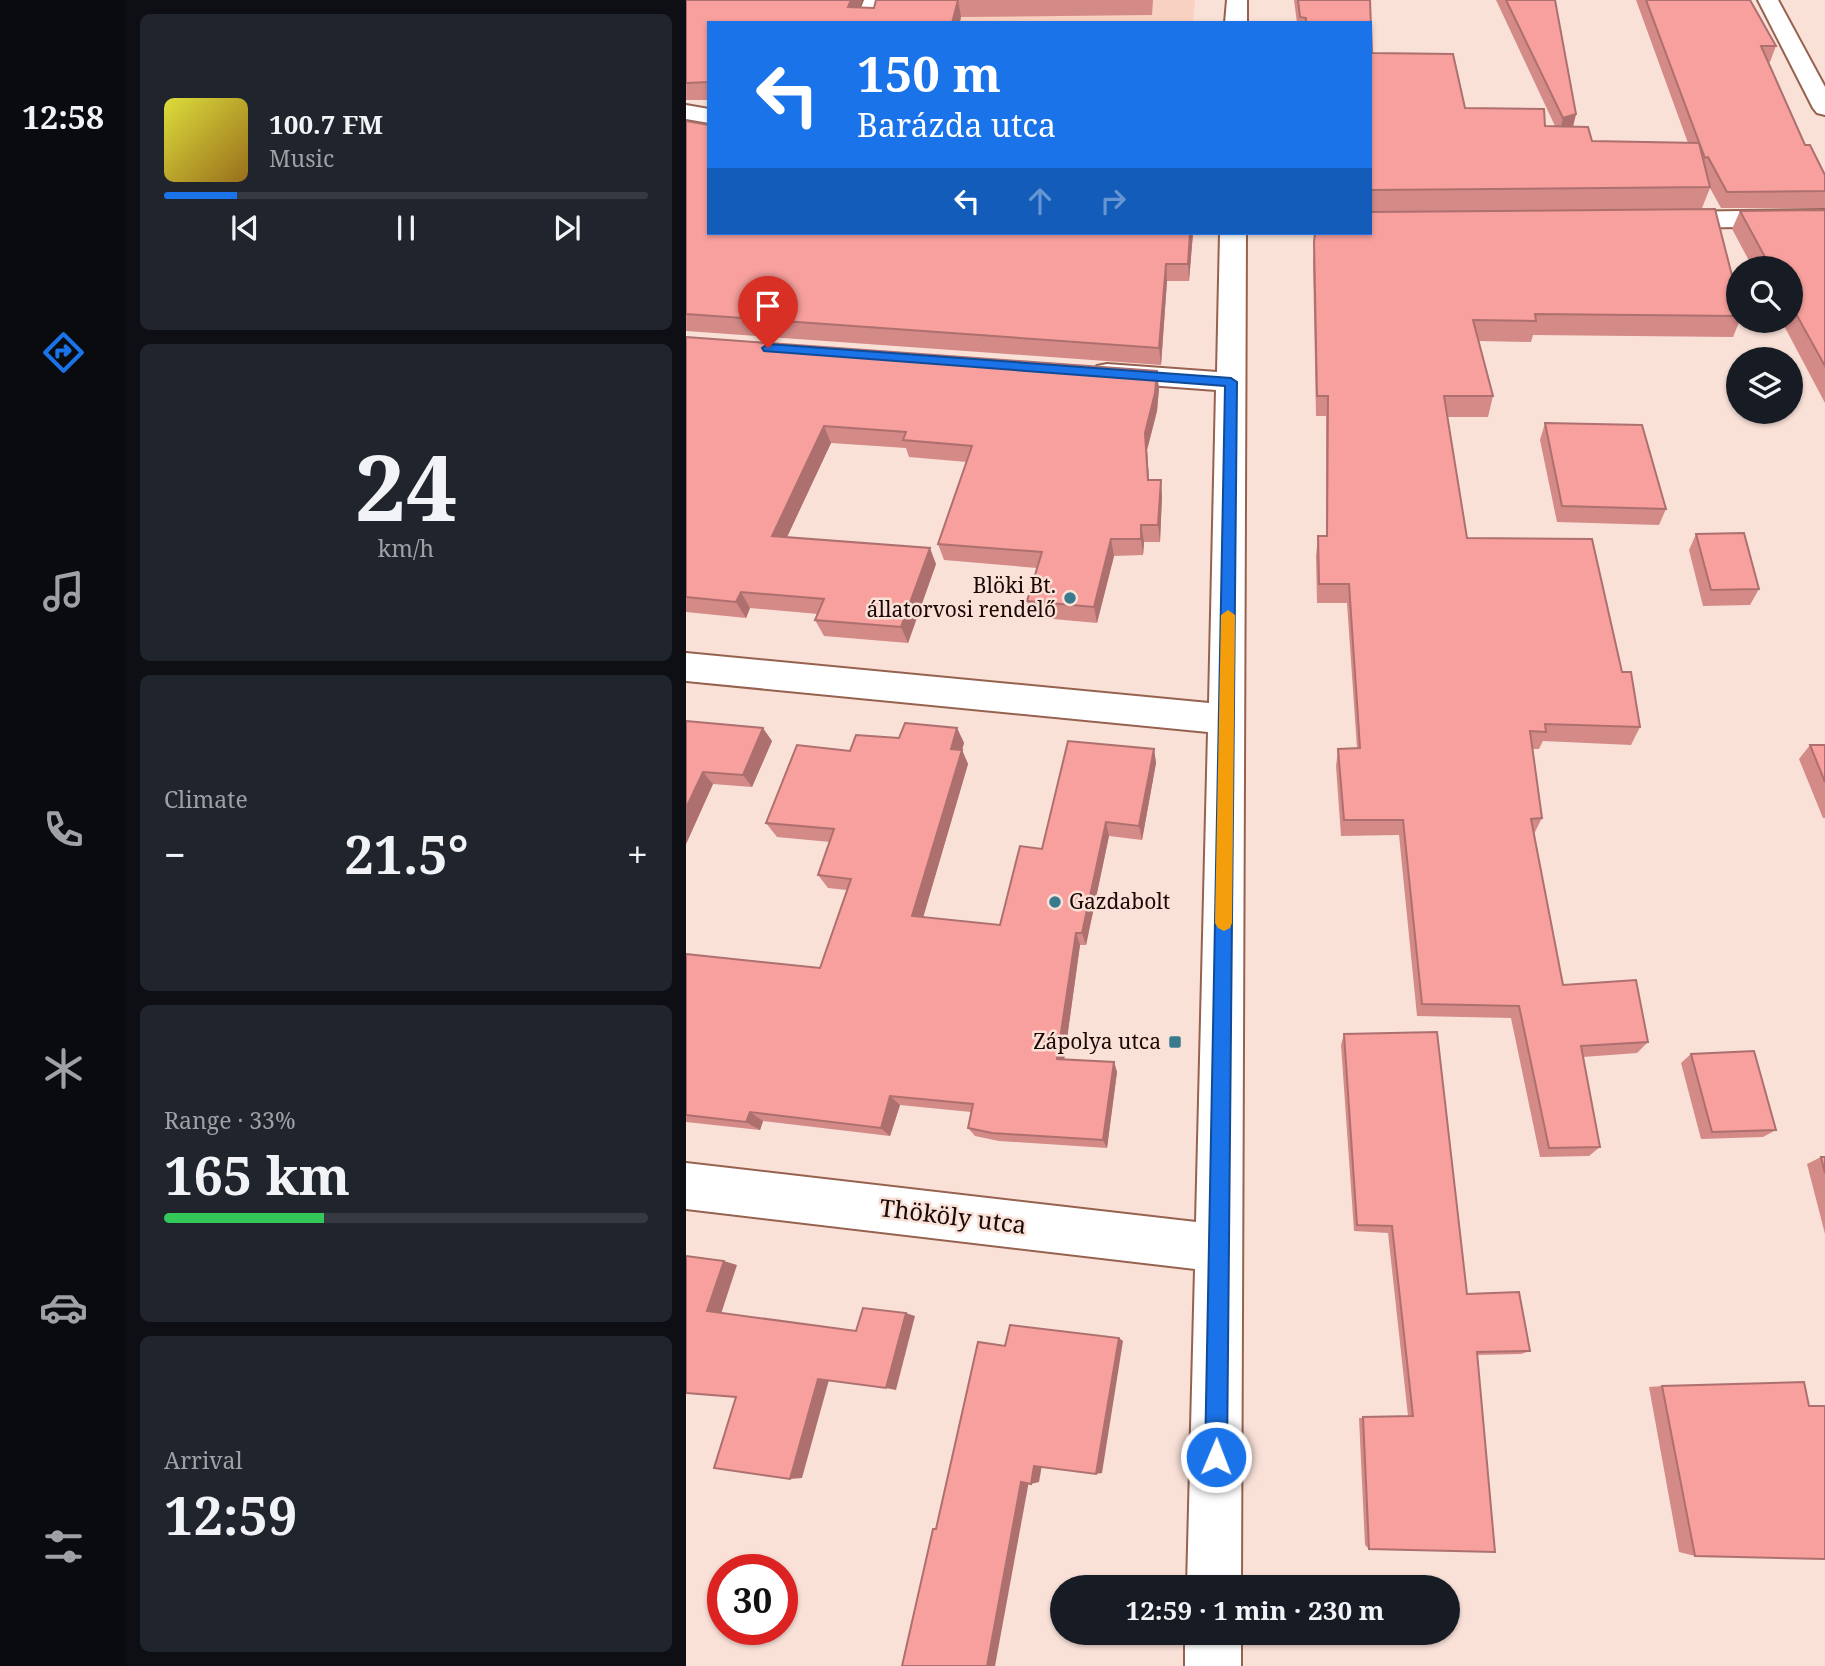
<!DOCTYPE html>
<meta charset="utf-8">
<style>
:root{--surface:#171b24;--page:#20242c;--text:#f1f3f6;--muted:#9ea1a6;--line:#363941;--accent:#1a73e8}
body{margin:0;font-family:"Noto Serif",serif;background:var(--page);color:var(--text);height:100vh;display:flex;flex-direction:column;font-size:26px;white-space:nowrap}
*{box-sizing:border-box;margin:0}
p{font-size:23px;color:var(--muted)}
.icon{flex:none;width:38px;height:38px;fill:none;stroke:currentColor;stroke-width:2;stroke-linecap:round;stroke-linejoin:round}
.map{position:relative;flex:1;overflow:hidden}
.drawer{display:flex;flex-direction:column;gap:14px;padding:14px;background:#0d0f14;width:560px}
.drawer>*{flex:none}
.guide{position:absolute;left:21px;top:21px;width:665px;height:214px;border-radius:0px;box-shadow:0 2px 5px #0004;background:#1a73e8;color:#fff;overflow:hidden}
.controls{position:absolute;left:1040px;top:256px;display:grid;gap:14px}
.controls a{display:grid;place-items:center;width:77px;height:77px;border-radius:50%;background:var(--surface);box-shadow:0 2px 5px #0004;font-size:35px}
.speed{position:absolute;left:21px;top:1554px;display:flex;gap:14px;font-size:35px;font-weight:700;text-align:center}
.speed>*{display:grid;place-content:center;width:91px;height:91px;border-radius:50%;background:var(--surface);box-shadow:0 2px 5px #0004;line-height:1}
.speed .limit{border:10px solid #d22;background:#fff;color:#111}
.pin{position:absolute;display:grid;place-items:center;width:60px;height:60px;color:#fff;margin:-72px -30px;border-radius:50% 50% 50% 0;rotate:-45deg;box-shadow:0 0 7px #0007}
.pin .icon{rotate:45deg}
.me{position:absolute;width:77px;margin:-38px;rotate:1deg;stroke-linejoin:round;filter:drop-shadow(0 0 5px #0008)}
.turn{display:flex;align-items:center;gap:24px;height:147px;padding:0 35px;font-size:32px}
.turn .icon{width:91px;height:91px;stroke-width:2.5}
.turn b{display:block;font-size:49px;line-height:60px}
.lanes{display:flex;align-items:center;height:66px;padding:0 35px;background:#0003;justify-content:center;gap:35px;direction:ltr}
.lanes .off{opacity:.35}
.big{font-size:52px;font-weight:700;line-height:1.1}
.drawer .tile{flex:1;display:flex;flex-direction:column;justify-content:center;gap:10px;min-width:0;padding:0 24px;border-radius:10px;background:var(--page)}
.drawer .dial{align-items:center;gap:0}
.dial b{font-size:91px;line-height:1}
.song{display:flex;align-items:center;gap:21px}
.cover{width:84px;height:84px;border-radius:10px;background:linear-gradient(135deg,hsl(60 70% 55%),hsl(40 70% 35%))}
.played{height:7px;border-radius:4px;background:linear-gradient(90deg,var(--accent) 15%,var(--line) 15%)}
.keys{display:flex;justify-content:space-around;direction:ltr}
.heat{display:flex;justify-content:space-between;align-items:center;font-size:38px;direction:ltr}
.charge{height:10px;border-radius:5px;background:linear-gradient(90deg,#34c759 33%,var(--line) 0)}
.trip{position:absolute;left:364px;top:1575px;width:410px;height:70px;border-radius:35px;background:var(--surface);box-shadow:0 2px 5px #0004;font-weight:700;line-height:70px;text-align:center}
main{display:flex;flex:1;min-height:0}
.menu{display:flex;flex-direction:column;width:126px;justify-content:space-around;align-items:center;background:#090b0e;color:var(--muted)}
.menu .icon{width:49px;height:49px}
.menu .on{color:var(--accent)}
.menu b{font-size:32px;color:var(--text)}
.map>svg:first-child{display:block}
.built{fill:#f9d1c2}
.lines{fill:none;stroke-linecap:round;stroke-linejoin:round}
.minor-casing{stroke:#96624f;stroke-width:4}
.minor{fill:#fff;fill-rule:evenodd}
.wall{fill:#d48a87}
.shaded-wall{fill:#ad706e}
.building{fill:#f7a09d;stroke:#ad706e;stroke-width:2}
.route{fill:#1a73e8;stroke:#114b97;stroke-width:2}
.slow{fill:#f59e0b}
.poi-dot{fill:#3a7a8e;stroke:#f9e1d8;stroke-width:2.5}
.labels{text-anchor:middle;stroke-width:5;stroke-linejoin:round;paint-order:stroke}
.poi-label{font-size:21px;fill:#1b0803;stroke:#f9e1d8;text-anchor:end}
.near-street-label{font-size:24px;fill:#1b0803;stroke:#f9e1d8}
</style>
<main>
<nav class="menu">
<b>12:58</b>
<svg class="icon on" aria-label="directions" viewBox="0 0 24 24"><path d="M12 3l9 9-9 9-9-9zM9 14v-3h6M13 9l2 2-2 2"/></svg>
<svg class="icon" aria-label="music" viewBox="0 0 24 24"><path d="M9 18V5l10-2v13"/><circle cx="6" cy="18" r="3"/><circle cx="16" cy="16" r="3"/></svg>
<svg class="icon" aria-label="phone" viewBox="0 0 24 24"><path d="M5 4h4l2 5-3 2q2 4 5 5l2-3 5 2v4C11 20 4 13 5 4z"/></svg>
<svg class="icon" aria-label="climate" viewBox="0 0 24 24"><path d="M12 3v18M4 7l16 10M4 17L20 7"/></svg>
<svg class="icon" aria-label="car" viewBox="0 0 24 24"><path d="M5 17H2v-5l4-1 3-4h7l3 4 3 1v5h-3M9 17h6M6 11h13"/><circle cx="7" cy="17" r="2"/><circle cx="17" cy="17" r="2"/></svg>
<svg class="icon" aria-label="filters" viewBox="0 0 24 24"><path d="M4 7h16M4 17h16"/><circle cx="9" cy="7" r="2"/><circle cx="15" cy="17" r="2"/></svg>
</nav>
<section class="drawer">
<div class="tile">
<div class="song"><i class="cover"></i><div><b>100.7 FM</b><p>Music</p></div></div>
<div class="played"></div>
<div class="keys"><svg class="icon" aria-label="previous" viewBox="0 0 24 24"><path d="M18 5L8 12l10 7zM5 5v14"/></svg><svg class="icon" aria-label="pause" viewBox="0 0 24 24"><path d="M8 5v14M16 5v14"/></svg><svg class="icon" aria-label="next" viewBox="0 0 24 24"><path d="M6 5l10 7-10 7zM19 5v14"/></svg></div>
</div>
<div class="tile dial"><b>24</b><p>km/h</p></div>
<div class="tile"><p>Climate</p>
<div class="heat"><a>−</a><b class="big">21.5°</b><a>+</a></div>
</div>
<div class="tile"><p>Range · 33%</p><b class="big">165 km</b><div class="charge"></div></div>
<div class="tile"><p>Arrival</p><b class="big">12:59</b></div>
</section>
<div class="map">
<svg width="1139" height="1666" viewBox="0 0 1139 1666">
<rect width="100%" height="100%" fill="#f9e1d8"/>
<polygon class="built" points="202,0 509,0 507,23 195,23"/>
<g class="lines">
<g class="minor-casing">
<g id="minor">
<polygon points="178,0 198,0 191,23 169,23"/>
<polygon points="541,0 561,0 561,23 539,23"/>
<polygon points="1072,0 1092,0 1139,87 1139,115 1131,113 1127,108"/>
<polygon points="0,105 23,109 23,123 0,119"/>
<polygon points="1139,210 1139,226 980,228 971,225 967,220 971,215 980,212"/>
<polygon points="534,233 560,233 555,1587 501,1587 509,1269 0,1209 0,1163 510,1222 522,732 0,681 0,653 523,703 530,390 421,382 411,380 407,373 411,366 421,364 531,372"/>
<rect x="499" y="1633" width="56" height="33"/>
</g>
</g>
<use href="#minor" class="minor"/>
</g>
<g class="wall">
<polygon points="0,0 176,0 173,8 188,8 190,0 467,0 466,15 275,17 23,23 23,100 0,100"/>
<polygon points="608,0 684,0 686,53 779,108 859,126 869,126 810,0 869,0 890,114 887,127 906,141 1002,143 950,0 1064,0 1090,46 1084,62 1082,62 1119,145 1139,175 1139,208 1035,208 1024,188 1016,208 1052,299 1052,320 1054,320 1047,337 847,335 845,342 793,341 807,396 802,417 761,417 781,538 936,672 954,727 945,745 857,741 853,749 846,749 856,818 848,834 877,985 962,1042 951,1053 897,1057 914,1147 903,1156 854,1157 825,1018 731,1016 713,835 655,836 650,766 652,749 671,748 661,603 631,603 630,556 632,536 640,536 640,416 630,416 627,263 629,233 684,233 684,23 611,23"/>
<polygon points="0,121 23,233 507,233 503,281 481,281 475,365 0,331"/>
<polygon points="1139,210 1139,403 1095,320 1104,320 1104,268 1067,268 1046,229 1054,211"/>
<polygon points="0,337 473,388 471,411 461,450 463,480 476,496 474,542 458,542 457,555 428,556 411,623 345,617 341,601 351,568 258,560 252,544 281,462 223,457 220,448 145,443 101,537 250,564 222,643 138,636 129,620 132,614 64,608 60,618 0,612"/>
<polygon points="859,423 980,509 973,525 871,522 854,440"/>
<polygon points="1010,534 1073,589 1064,605 1017,606 1003,550"/>
<polygon points="0,721 86,741 66,787 27,784 0,844"/>
<polygon points="271,728 278,743 276,750 282,764 237,917 314,925 356,849 468,749 470,763 456,840 423,836 400,945 394,945 378,1059 428,1062 431,1072 421,1148 313,1141 289,1136 282,1128 285,1112 214,1105 204,1136 77,1121 74,1130 0,1122 0,954 134,968 161,890 142,888 132,875 144,842 91,837 80,823 164,751 213,738"/>
<polygon points="1124,745 1139,745 1139,818 1137,818 1113,759"/>
<polygon points="658,1034 781,1294 844,1351 835,1354 791,1355 683,1549 679,1545 673,1418 722,1416 702,1233 668,1231 655,1045"/>
<polygon points="1005,1054 1090,1130 1077,1137 1015,1139 995,1063"/>
<polygon points="1135,1157 1139,1157 1139,1234 1121,1164"/>
<polygon points="976,1386 1009,1556 993,1552 963,1387"/>
</g>
<g class="shaded-wall">
<polygon points="165,0 176,0 167,23 162,7"/>
<polygon points="272,0 275,17 274,23 266,23"/>
<polygon points="890,114 886,130 873,135 877,118"/>
<polygon points="504,233 507,233 503,281 502,264"/>
<polygon points="480,264 481,281 475,365 473,348"/>
<polygon points="471,371 473,388 471,411 461,450 464,497 459,433"/>
<polygon points="138,426 145,443 94,552 86,536"/>
<polygon points="475,480 476,496 474,542 472,525"/>
<polygon points="455,525 458,542 457,555 455,539"/>
<polygon points="425,539 428,556 411,623 408,607"/>
<polygon points="244,548 250,564 222,643 215,627"/>
<polygon points="55,592 64,608 60,618 50,602"/>
<polygon points="77,728 86,741 66,787 57,775"/>
<polygon points="271,728 278,743 276,750 282,764 234,928 226,916 265,749"/>
<polygon points="468,749 470,763 456,840 453,826"/>
<polygon points="17,772 27,784 0,844 0,808"/>
<polygon points="420,822 423,836 400,945 396,933"/>
<polygon points="390,933 394,945 377,1068 371,1059"/>
<polygon points="428,1062 431,1072 421,1148 417,1140"/>
<polygon points="204,1096 214,1105 204,1136 195,1128"/>
<polygon points="64,1112 77,1121 74,1130 60,1122"/>
<polygon points="38,1261 51,1265 35,1314 21,1311"/>
<polygon points="220,1313 229,1316 210,1390 200,1388"/>
<polygon points="433,1338 437,1341 416,1473 410,1474"/>
<polygon points="132,1379 143,1380 116,1478 104,1479"/>
<polygon points="356,1465 353,1482 345,1484 348,1466"/>
<polygon points="343,1481 309,1666 301,1666 335,1482"/>
</g>
<g class="building">
<polygon points="0,0 165,0 162,7 188,8 190,0 272,0 266,23 23,23 23,82 0,83"/>
<polygon points="612,0 684,0 686,53 767,54 779,108 858,109 859,126 902,127 906,141 1013,143 1024,187 686,190 684,192 684,23 620,23 620,18 614,17"/>
<polygon points="820,0 869,0 890,114 877,118"/>
<polygon points="960,0 1064,0 1090,46 1075,46 1119,145 1124,145 1139,175 1139,191 1041,192 1022,157 1019,158"/>
<polygon points="0,121 23,125 23,233 504,233 502,264 480,264 473,348 0,314"/>
<polygon points="1029,209 1052,299 1052,316 849,314 850,321 787,320 807,396 758,396 781,538 906,539 936,672 945,672 954,727 859,724 860,732 844,731 856,818 845,819 877,985 950,980 962,1042 895,1046 914,1147 863,1148 833,1006 736,1004 717,820 658,820 652,749 674,748 663,584 633,584 632,536 641,536 642,396 631,396 628,242 629,233 684,233 684,210 686,212"/>
<polygon points="1139,210 1139,366 1104,303 1104,268 1085,268 1054,211"/>
<polygon points="0,337 471,371 469,393 459,433 462,480 475,480 472,525 455,525 455,539 425,539 408,607 341,601 356,552 252,544 286,446 217,440 220,432 138,426 86,536 244,548 215,627 129,620 138,599 55,592 50,602 0,597"/>
<polygon points="859,423 956,425 980,509 876,506"/>
<polygon points="1058,533 1073,589 1025,590 1010,534"/>
<polygon points="0,721 77,728 57,775 17,772 0,808"/>
<polygon points="219,723 271,728 265,749 276,750 226,916 314,925 334,846 356,849 382,741 468,749 453,826 420,822 396,933 390,933 371,1059 428,1062 417,1140 306,1133 282,1128 287,1104 204,1096 195,1128 64,1112 60,1122 0,1115 0,954 134,968 165,879 132,875 148,829 80,823 111,745 164,751 170,735 213,738"/>
<polygon points="1124,745 1139,745 1139,782"/>
<polygon points="751,1032 781,1294 833,1292 844,1351 791,1352 809,1552 683,1549 677,1417 727,1416 706,1226 671,1225 658,1034"/>
<polygon points="1068,1051 1090,1130 1026,1132 1005,1054"/>
<polygon points="1135,1157 1139,1157 1139,1173"/>
<polygon points="0,1256 38,1261 21,1311 170,1331 177,1308 220,1313 200,1388 132,1379 104,1479 28,1468 50,1397 0,1393"/>
<polygon points="324,1325 433,1338 410,1474 348,1466 345,1484 335,1482 301,1666 216,1666 247,1529 250,1529 292,1342 319,1346"/>
<polygon points="1118,1382 1123,1406 1139,1406 1139,1559 1009,1556 976,1386"/>
</g>
<polygon class="route" points="82,344 545,378 551,382 541,1457 538,1464 530,1467 522,1464 519,1457 539,386 78,351 76,348"/>
<polygon class="slow" points="542,610 549,615 546,923 544,928 538,931 532,928 529,923 535,615"/>
<g class="poi-dot">
<circle cx="384" cy="598" r="7"/>
<circle cx="369" cy="902" r="7"/>
<rect x="482" y="1035" width="14" height="14" rx="3.5"/>
</g>
<g class="labels">
<g class="poi-label">
<text x="370" y="593">Blöki Bt.<tspan x="370" dy="24">állatorvosi rendelő</tspan></text>
<text x="383" y="909" text-anchor="start">Gazdabolt</text>
<text x="475" y="1049">Zápolya utca</text>
</g>
<g class="near-street-label">
<text transform="translate(267 1217) rotate(7)" y="8">Thököly utca</text>
</g>
</g>
</svg>
<div class="controls">
<a><svg class="icon" aria-label="search" viewBox="0 0 24 24"><circle cx="10" cy="10" r="6"/><path d="M15 15l6 6"/></svg></a>
<a><svg class="icon" aria-label="layers" viewBox="0 0 24 24"><path d="M12 4l9 5-9 5-9-5zM3 14l9 5 9-5"/></svg></a>
</div>
<div class="speed"><div class="limit">30</div></div>
<div class="pin" style="left:82px;top:348px;background:#d93025"><svg class="icon" aria-label="arrive" viewBox="0 0 24 24"><path d="M6 21V4h12l-3 4 3 4H6"/></svg></div>
<svg class="me" style="left:530px;top:1457px" viewBox="-20 -20 40 40"><circle r="17" fill="#1a73e8" stroke="#fff" stroke-width="3"/><path d="M0-11L8 9 0 5-8 9z" fill="#fff"/></svg>
<div class="trip">12:59 · 1 min · 230 m</div>
<div class="guide">
<div class="turn"><svg class="icon" aria-label="left" viewBox="0 0 24 24"><path d="M17 20v-9H6M10 6l-5 5 5 5"/></svg><div><b>150 m</b>Barázda utca</div></div>
<div class="lanes"><svg class="icon" aria-label="left" viewBox="0 0 24 24"><path d="M17 20v-9H6M10 6l-5 5 5 5"/></svg><svg class="icon off" aria-label="ahead" viewBox="0 0 24 24"><path d="M12 20V5M6 11l6-6 6 6"/></svg><svg class="icon off" aria-label="right" viewBox="0 0 24 24"><path d="M7 20v-9h11M14 6l5 5-5 5"/></svg></div>
</div>
</div>
</main>
